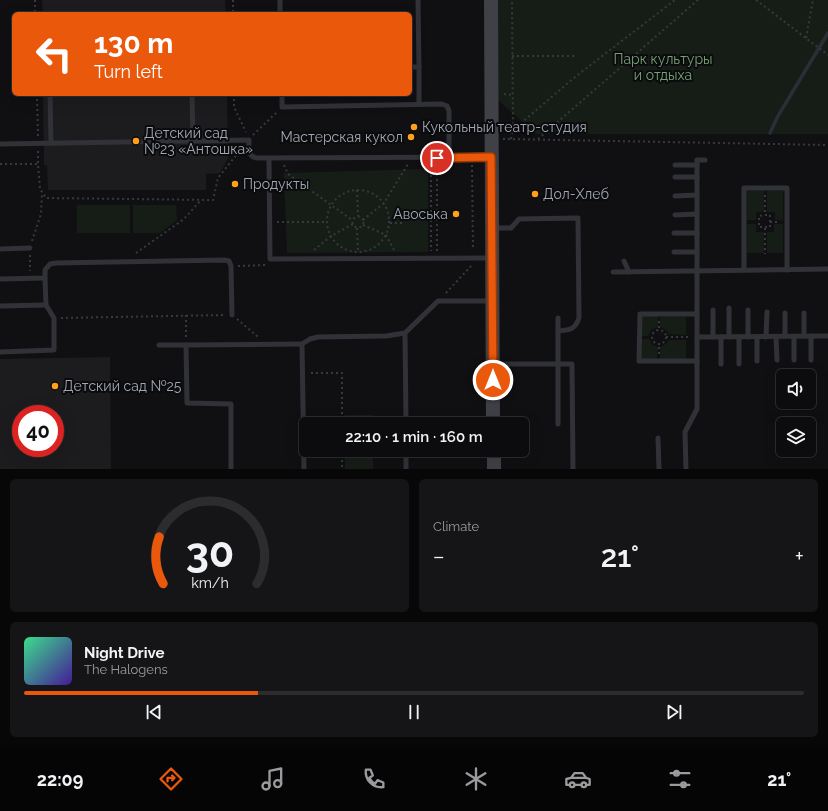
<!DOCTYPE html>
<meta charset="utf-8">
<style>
:root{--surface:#0c0c0e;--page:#151517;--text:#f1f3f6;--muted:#9a9b9e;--line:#2c2c2e;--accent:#ea580c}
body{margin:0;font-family:Raleway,sans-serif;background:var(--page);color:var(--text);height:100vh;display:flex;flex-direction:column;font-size:15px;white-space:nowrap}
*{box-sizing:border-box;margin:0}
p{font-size:13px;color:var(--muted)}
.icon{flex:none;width:22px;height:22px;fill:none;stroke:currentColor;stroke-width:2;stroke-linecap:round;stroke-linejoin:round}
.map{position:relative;height:469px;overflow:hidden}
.details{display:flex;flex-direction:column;gap:10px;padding:10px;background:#070708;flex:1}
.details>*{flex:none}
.guide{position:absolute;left:12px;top:12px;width:400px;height:84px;border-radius:6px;box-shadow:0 4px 16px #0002,0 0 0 1px var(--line);background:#ea580c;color:#fff;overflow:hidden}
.controls{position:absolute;left:776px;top:369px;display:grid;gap:8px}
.controls a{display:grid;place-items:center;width:40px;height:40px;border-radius:6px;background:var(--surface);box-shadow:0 4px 16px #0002,0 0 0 1px var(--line);font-size:20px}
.speed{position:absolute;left:12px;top:405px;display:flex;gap:8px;font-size:20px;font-weight:700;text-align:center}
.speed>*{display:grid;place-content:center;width:52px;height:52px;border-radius:50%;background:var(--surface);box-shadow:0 4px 16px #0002,0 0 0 1px var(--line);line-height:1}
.speed .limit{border:6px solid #d22;background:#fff;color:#111}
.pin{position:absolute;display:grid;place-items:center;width:34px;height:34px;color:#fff;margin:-17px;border:2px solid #fff;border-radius:50%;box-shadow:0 1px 4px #0007}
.me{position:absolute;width:44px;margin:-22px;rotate:0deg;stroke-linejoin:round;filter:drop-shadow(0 0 3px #0008)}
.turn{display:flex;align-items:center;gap:14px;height:84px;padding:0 16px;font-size:18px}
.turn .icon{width:52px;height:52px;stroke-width:2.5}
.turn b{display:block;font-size:28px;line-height:34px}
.big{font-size:30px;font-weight:600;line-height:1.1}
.details .tile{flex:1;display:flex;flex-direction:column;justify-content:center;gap:6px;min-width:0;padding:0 14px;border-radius:6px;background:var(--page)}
.details .dial{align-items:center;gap:0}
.dial svg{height:104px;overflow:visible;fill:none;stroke:var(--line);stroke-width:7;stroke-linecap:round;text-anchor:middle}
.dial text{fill:var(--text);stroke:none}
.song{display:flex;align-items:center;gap:12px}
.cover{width:48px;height:48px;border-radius:6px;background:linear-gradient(135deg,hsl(150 70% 55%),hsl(260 70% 35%))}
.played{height:4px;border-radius:2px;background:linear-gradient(90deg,var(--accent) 30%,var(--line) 30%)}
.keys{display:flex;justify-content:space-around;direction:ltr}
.heat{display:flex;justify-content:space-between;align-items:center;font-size:22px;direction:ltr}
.details .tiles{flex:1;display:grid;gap:10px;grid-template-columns:1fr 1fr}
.tile:last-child{grid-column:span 2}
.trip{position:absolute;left:299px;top:417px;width:230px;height:40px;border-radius:6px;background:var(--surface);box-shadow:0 4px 16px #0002,0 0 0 1px var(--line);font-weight:600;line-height:40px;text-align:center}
.menu{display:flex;height:64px;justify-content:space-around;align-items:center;background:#050506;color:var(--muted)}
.menu .icon{width:28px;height:28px}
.menu .current{color:var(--accent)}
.menu b{font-size:18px;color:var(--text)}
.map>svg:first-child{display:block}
.built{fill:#1c1c1f;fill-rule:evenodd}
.green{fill:#161d17}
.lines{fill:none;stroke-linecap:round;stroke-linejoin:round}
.stream{stroke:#263036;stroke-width:3.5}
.path{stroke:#37393e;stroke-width:2;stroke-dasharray:2 3;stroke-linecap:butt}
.lane{stroke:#313237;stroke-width:5}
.secondary{stroke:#3f4147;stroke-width:14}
.route-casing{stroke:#983908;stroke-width:10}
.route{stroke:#ea580c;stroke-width:7}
.poi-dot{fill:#ffa11b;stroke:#0b0b0d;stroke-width:1.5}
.labels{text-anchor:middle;stroke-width:4;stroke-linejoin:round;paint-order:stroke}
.park-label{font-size:14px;fill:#76a175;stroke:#0b0b0d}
.poi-label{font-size:14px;fill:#a0a8b4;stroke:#0b0b0d;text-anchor:start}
</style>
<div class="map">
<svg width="828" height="469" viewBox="0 0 828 469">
<rect width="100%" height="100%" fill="#101012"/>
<g class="built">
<polygon points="42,0 225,0 226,14 43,14"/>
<polygon points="43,94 227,94 228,158 220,173 206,174 206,190 48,190 47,165 44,165"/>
<path d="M110,357L111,469H0V359ZM21,414H55V448H21Z"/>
</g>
<g class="green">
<polygon points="497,0 828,0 828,134 536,134 498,100"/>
<polygon points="428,169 428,252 287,253 284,173"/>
<polygon points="747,191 764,191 764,212 756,212 756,220 747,220"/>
<polygon points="767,191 783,191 783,220 775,220 775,212 767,212"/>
<polygon points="130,205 130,233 77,233 77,205"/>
<polygon points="133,205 176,205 177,220 160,233 133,233"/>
<polygon points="747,224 756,224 756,232 764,232 764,253 747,253"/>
<polygon points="774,224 783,224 783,253 767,253 767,232 774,232"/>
<polygon points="641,316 658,316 658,327 651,330 648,336 641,336"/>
<polygon points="660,317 686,317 686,335 669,334 666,330 660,327"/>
<polygon points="641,339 649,339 652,345 658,347 657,359 641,359"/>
<polygon points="669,340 686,340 686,359 660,359 660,347 666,344"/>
<rect x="345" y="415" width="28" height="9"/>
<rect x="345" y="450" width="28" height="19"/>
</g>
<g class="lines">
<polyline class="stream" points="770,133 778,116 828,33"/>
<g class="path">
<polyline points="35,0 35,14"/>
<polyline points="233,0 233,14"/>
<polyline points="756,0 828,55"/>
<polyline points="806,38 813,0"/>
<polyline points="512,56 574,56"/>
<polyline points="37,94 38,136"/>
<polyline points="234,94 234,107 246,132"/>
<polyline points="504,94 513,95"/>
<polyline points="513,130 575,77 675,0"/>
<polyline points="253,135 277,112"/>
<polyline points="503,139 828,145"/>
<polyline points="511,139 513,130 512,0"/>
<polyline points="538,139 698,0"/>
<polyline points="38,151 38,164"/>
<polyline points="0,164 38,164 40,189 46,198 213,200 218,178 241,149"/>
<polyline points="437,164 437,251"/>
<polyline points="284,165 288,174 352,220"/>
<polyline points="431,165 431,251"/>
<polyline points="472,165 473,250"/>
<circle cx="358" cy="221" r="31"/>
<polyline points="357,190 358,216"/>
<polyline points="765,195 765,215"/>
<polygon points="765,215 770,215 770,227 759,227 759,216"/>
<circle cx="358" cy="222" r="5.5"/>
<polyline points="363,220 384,203 408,164"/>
<polyline points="277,222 327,222"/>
<polyline points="770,222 779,222"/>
<polyline points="390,223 402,223"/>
<polyline points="363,225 386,235 394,250"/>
<polyline points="357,228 358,251"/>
<polyline points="765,228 765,254"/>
<polyline points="32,241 41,214 42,194"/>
<polyline points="314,250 331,236 353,224"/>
<polyline points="136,253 184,219 201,200"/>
<polyline points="30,255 30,271"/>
<polyline points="238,266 266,265"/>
<polyline points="446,293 472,265"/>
<polyline points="186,315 186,338"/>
<polyline points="61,318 225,315"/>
<polyline points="237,319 258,337"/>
<polyline points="659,321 659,330"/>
<circle cx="659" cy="337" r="7"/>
<polyline points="666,337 689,337"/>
<polyline points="659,354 659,344"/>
<polyline points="311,373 342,373 342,424"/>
<polyline points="342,450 342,469"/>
</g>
<g class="lane">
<polyline points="280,0 280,14"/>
<polyline points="410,67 419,67 418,0"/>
<polyline points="419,67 419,104"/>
<polyline points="50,94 51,143"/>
<polyline points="192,94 193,141"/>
<polyline points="282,94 282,107 442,104 447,106 449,111 449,158"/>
<path d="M0,144L249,140C249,148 247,155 256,158L490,157"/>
<polyline points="269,159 270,259 491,258"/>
<polyline points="675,165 697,165"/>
<polyline points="675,177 697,177"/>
<polyline points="675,196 697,195"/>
<polyline points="675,215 697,214"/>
<path d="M493,228H511L519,219L578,218L579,318C575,330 569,330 558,331V424"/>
<polyline points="674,233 697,233"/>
<polyline points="0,249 30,248"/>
<polyline points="674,252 697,252"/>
<polyline points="624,261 629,272"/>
<polyline points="744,270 744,188 787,188 787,270"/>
<polyline points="613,272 828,269"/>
<polyline points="0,279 45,278 45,270 50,264 56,263 224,260 229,261 231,266 232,315"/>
<polyline points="0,306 46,305"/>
<polyline points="729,308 729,337"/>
<polyline points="713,310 713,337"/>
<polyline points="748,310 748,337"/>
<polyline points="785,313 785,336"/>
<polyline points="804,313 804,336"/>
<polyline points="697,314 640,314 639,361 697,361"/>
<polyline points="558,318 558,331"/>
<polyline points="794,336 794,360"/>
<polyline points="811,336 811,360"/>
<polyline points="697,337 828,336"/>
<polyline points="757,337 757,361"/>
<polyline points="766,337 767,312"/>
<polyline points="776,337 777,360"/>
<polyline points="159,345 186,345"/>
<polyline points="0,352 54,350 54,318 46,305 45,278"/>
<polyline points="495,364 572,364 573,469"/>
<polyline points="721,364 721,337"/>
<polyline points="739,364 739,337"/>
<polyline points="406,424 405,333 438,301 492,301"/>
<polyline points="658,438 659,469"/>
<polyline points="406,450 406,469"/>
<polyline points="231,469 231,404 187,403 186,345 302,344"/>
<polyline points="304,469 302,344 310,339 318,337 386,336 405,333"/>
<polyline points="686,469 685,432 697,409 697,160 705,160"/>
</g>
<g class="secondary">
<polyline points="491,0 493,424"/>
<polyline points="494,450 494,469"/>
</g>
</g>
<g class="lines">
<g class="route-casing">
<polyline id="route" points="437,158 491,157 493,380"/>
</g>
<use href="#route" class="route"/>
</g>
<g class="poi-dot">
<circle cx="414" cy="127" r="4"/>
<circle cx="411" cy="137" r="4"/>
<circle cx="136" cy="141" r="4"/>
<circle cx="235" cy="184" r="4"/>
<circle cx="535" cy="194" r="4"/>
<circle cx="456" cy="214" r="4"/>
<circle cx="55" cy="386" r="4"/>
</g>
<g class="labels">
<g class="park-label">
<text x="663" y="64">Парк культуры<tspan x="663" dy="16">и отдыха</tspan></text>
</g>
<g class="poi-label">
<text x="422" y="132">Кукольный театр-студия</text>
<text x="144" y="138">Детский сад<tspan x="144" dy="16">№23 «Антошка»</tspan></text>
<text x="403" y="142" text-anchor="end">Мастерская кукол</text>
<text x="243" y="189">Продукты</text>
<text x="543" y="199">Дол-Хлеб</text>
<text x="448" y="219" text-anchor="end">Авоська</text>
<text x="63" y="391">Детский сад №25</text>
</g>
</g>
</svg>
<div class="controls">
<a><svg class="icon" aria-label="sound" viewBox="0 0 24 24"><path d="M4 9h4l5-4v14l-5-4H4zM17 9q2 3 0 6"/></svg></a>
<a><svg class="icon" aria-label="layers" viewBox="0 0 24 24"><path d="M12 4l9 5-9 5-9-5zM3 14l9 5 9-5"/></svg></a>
</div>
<div class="speed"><div class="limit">40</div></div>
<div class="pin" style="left:437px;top:158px;background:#d93025"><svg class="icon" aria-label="arrive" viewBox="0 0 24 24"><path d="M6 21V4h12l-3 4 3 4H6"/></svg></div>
<svg class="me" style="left:493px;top:380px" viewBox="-20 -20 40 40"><circle r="17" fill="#ea580c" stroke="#fff" stroke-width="3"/><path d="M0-11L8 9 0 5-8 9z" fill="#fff"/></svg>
<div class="trip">22:10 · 1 min · 160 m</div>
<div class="guide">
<div class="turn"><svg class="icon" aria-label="left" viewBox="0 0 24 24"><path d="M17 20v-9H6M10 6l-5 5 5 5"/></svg><div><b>130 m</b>Turn left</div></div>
</div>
</div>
<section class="details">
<div class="tiles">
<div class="tile dial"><svg viewBox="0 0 100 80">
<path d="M14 69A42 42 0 1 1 86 69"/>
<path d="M14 69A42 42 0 0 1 11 33" stroke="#ea580c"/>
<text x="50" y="56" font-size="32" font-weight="700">30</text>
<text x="50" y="72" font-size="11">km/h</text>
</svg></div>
<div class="tile"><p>Climate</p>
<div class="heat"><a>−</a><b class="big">21°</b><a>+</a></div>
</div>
<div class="tile">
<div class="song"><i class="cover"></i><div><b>Night Drive</b><p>The Halogens</p></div></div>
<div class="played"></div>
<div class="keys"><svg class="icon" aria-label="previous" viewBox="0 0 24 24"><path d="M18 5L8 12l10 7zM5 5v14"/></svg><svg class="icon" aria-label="pause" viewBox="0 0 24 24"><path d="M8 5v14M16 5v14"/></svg><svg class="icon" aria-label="next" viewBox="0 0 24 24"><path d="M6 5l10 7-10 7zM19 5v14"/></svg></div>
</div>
</div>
</section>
<nav class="menu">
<b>22:09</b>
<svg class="icon current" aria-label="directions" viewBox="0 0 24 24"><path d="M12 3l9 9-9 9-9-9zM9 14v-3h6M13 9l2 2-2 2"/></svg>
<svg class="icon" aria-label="music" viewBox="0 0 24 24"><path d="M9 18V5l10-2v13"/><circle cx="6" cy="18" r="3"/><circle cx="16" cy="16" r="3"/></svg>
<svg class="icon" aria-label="phone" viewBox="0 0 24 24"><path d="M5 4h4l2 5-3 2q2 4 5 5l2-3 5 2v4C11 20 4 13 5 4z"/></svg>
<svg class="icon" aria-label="climate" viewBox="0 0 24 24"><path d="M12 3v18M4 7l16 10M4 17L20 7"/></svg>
<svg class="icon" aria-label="car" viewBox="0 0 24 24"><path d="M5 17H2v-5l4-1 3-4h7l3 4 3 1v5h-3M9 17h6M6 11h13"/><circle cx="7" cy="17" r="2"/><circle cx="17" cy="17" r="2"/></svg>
<svg class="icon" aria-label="filters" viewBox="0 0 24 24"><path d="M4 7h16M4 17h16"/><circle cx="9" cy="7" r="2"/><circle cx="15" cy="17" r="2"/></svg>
<b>21°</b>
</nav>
